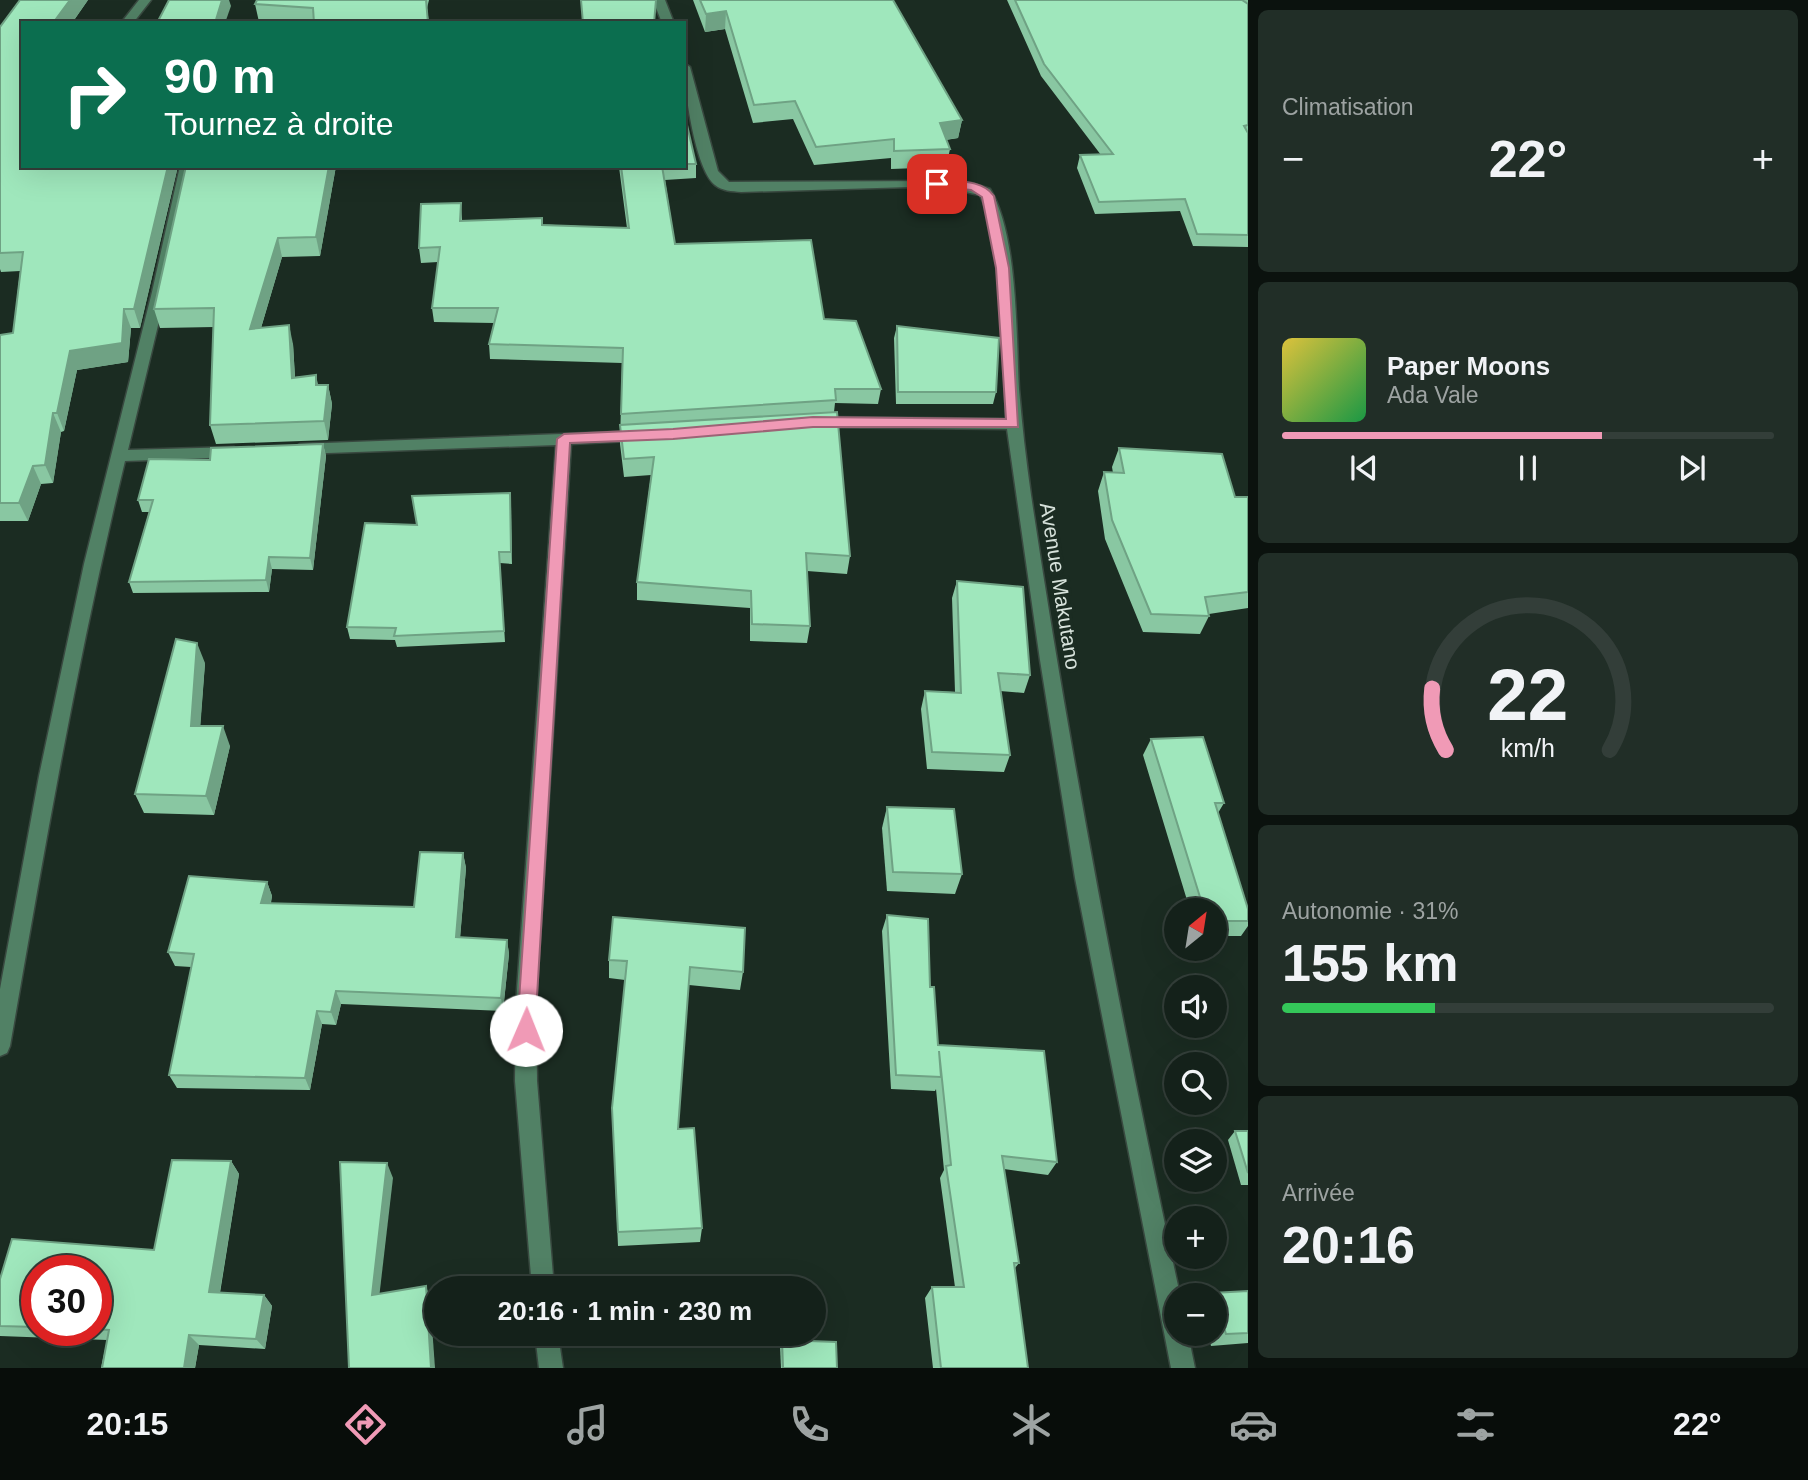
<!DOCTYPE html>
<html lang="fr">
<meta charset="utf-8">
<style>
:root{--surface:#14211a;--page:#212e27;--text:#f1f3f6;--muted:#9da3a2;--line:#333e39;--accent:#f09ab6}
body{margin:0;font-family:Arial,sans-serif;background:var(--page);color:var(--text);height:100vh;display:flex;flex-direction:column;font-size:26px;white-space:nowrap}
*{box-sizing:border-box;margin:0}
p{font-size:23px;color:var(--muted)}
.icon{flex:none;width:38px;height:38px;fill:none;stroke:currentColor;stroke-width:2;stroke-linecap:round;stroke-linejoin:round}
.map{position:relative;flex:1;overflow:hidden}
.side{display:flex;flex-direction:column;gap:10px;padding:10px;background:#0b120e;width:560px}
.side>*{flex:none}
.top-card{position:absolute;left:21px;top:21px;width:665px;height:147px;border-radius:0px;box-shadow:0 7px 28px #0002,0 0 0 2px var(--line);background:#0b6e4f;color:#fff;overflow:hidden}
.needle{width:46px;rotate:30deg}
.buttons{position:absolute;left:1164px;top:898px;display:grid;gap:14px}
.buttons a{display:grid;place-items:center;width:63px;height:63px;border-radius:50%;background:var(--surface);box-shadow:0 7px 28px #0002,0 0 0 2px var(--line);font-size:35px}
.speed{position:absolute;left:21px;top:1255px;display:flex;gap:14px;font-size:35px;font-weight:700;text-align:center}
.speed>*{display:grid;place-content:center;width:91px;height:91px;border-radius:50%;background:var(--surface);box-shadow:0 7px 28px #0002,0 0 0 2px var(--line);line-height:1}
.speed .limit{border:10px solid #d22;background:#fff;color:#111}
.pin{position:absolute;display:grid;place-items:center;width:60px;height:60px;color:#fff;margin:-30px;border-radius:14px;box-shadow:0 4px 10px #0006}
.me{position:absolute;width:77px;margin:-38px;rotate:1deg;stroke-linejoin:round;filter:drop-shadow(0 0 5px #0008)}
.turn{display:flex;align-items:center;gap:24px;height:147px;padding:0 28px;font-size:32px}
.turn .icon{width:91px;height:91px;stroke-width:2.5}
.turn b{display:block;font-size:49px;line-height:60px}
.big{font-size:52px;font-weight:700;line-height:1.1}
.side .tile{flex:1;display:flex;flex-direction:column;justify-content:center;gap:10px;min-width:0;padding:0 24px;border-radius:10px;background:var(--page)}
.side .dial{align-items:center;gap:0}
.dial svg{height:182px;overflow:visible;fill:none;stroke:var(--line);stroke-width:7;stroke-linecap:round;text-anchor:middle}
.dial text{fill:var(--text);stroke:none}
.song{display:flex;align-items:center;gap:21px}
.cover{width:84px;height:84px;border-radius:10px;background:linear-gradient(135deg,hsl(50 70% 55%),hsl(140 70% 35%))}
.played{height:7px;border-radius:4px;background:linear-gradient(90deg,var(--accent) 65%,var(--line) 65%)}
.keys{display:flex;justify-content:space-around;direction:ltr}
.heat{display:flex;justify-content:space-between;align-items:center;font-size:38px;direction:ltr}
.charge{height:10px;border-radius:5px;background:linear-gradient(90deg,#34c759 31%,var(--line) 0)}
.trip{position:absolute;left:424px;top:1276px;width:402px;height:70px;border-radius:35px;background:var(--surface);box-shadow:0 7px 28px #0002,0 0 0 2px var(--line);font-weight:700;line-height:70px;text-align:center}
.tab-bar{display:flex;height:112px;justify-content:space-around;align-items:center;background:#080d0a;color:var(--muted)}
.tab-bar .icon{width:49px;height:49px}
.tab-bar .current{color:var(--accent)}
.tab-bar b{font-size:32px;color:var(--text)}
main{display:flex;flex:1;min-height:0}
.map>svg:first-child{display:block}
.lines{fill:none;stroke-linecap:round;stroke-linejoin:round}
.minor-casing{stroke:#394940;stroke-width:3}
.minor{fill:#518165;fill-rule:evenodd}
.wall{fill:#89c7a2;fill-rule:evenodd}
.shaded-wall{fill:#6fa284}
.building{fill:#9fe7bc;stroke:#6fa284;stroke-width:2}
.route{fill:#f09ab6;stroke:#9c6476;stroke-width:2}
.labels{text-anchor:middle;stroke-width:7;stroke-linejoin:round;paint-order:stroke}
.street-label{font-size:21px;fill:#d7e2db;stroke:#1b2c22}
</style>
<main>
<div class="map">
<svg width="1248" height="1368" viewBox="0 0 1248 1368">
<rect width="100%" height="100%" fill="#1b2c22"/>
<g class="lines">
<g class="minor-casing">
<g id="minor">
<polygon points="139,0 151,0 133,23 121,23"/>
<polygon points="653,0 665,0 674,23 662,23"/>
<path d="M684,63L690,67L718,171L729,182L945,181L971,183L990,189C1018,235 1016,334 1019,389C1022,425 1026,460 1031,495C1071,764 1123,1030 1180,1295H1176V1334H1188L1195,1368H1171L1075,878L1040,660L1007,429L814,427L806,422L814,417L1006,419C1003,358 1005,246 980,195L945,188L910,187L741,192C732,191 722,191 715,185C695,169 684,89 684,63Z"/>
<path d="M180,166H192L166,292L128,450L234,447L242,452L234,457L125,461C78,655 44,850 10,1046L7,1053L0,1056V989L39,776L84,564L152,292Z"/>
<polygon points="643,431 651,436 648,440 571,444 536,1004 537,1081 554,1288 532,1288 515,1081 516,1004 556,445 300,454 292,449 300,444"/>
<polygon points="535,1334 558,1334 563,1368 539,1368"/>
</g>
</g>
<use href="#minor" class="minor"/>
</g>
<g class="wall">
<polygon points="88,0 72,23 23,23 23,166 178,166 140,328 131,328 128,362 77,370 64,431 61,432 53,483 41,484 28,521 0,521 0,335 13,333 20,271 1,272 0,269 0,27"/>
<polygon points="257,0 429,0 427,8 429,23 259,22 255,4"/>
<polygon points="693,0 893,0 962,120 958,138 946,140 950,149 946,167 891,169 891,158 814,165 793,119 753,123 725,29 705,32"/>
<polygon points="1007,0 1248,0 1248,247 1193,246 1180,211 1095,214 1077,168 1080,155 1101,155 1041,76"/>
<polygon points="684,126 696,164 696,178 665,180 675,244 824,319 881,389 878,404 835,403 834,412 850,556 847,574 807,571 810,626 807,643 750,641 750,608 637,600 637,582 651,475 624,477 620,444 622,363 490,359 489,344 494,323 434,322 432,308 438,262 421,263 419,248 461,203 462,221 627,228 619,167 609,166 684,166"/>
<polygon points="336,166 320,256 282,257 261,328 293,344 295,377 316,375 318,385 328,385 332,404 328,440 216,444 210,425 214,327 160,328 154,309"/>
<polygon points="897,326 996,392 993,404 896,404 894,338"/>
<polygon points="323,444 326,456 313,570 272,569 269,592 133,593 129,582 149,512 142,512 138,500 210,460"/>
<polygon points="1119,448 1235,497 1248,497 1248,608 1209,614 1209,616 1200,634 1143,632 1105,539 1098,491 1104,472 1113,473 1112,467"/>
<polygon points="510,493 512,564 500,563 505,642 397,647 395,640 350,639 347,627 417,525"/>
<polygon points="957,581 1030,675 1024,693 1000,691 1010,755 1004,772 927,769 921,709 925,691 955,692 952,598"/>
<polygon points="205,663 200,726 230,746 214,815 144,813 135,794"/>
<polygon points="1151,739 1224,803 1218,813 1248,921 1248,926 1241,936 1214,936 1214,910 1190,910 1143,755"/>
<polygon points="887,807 962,874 955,894 887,891 882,828"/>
<polygon points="463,853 466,868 460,937 507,940 509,954 503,1011 341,1004 336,1025 322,1024 310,1090 177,1088 169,1075 191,967 175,966 168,952 267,882 272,896 271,903 414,907"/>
<polygon points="887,915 930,987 938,1045 1057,1162 1048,1175 1004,1169 1019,1263 1015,1268 1028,1368 933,1368 925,1298 932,1287 955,1287 940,1178 944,1170 936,1089 935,1091 891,1089 882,931"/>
<polygon points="609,960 743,972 740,990 689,985 678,1129 702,1228 700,1242 618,1246 612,1108 625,980 609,978"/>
<polygon points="1235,1131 1248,1131 1248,1185 1241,1185 1228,1140"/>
<path d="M172,1160L231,1161L239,1174L220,1293L264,1295L272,1306L265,1349L199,1345L195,1368H101L107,1340L0,1336V1279L12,1239L154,1250ZM37,1270H96V1330H37Z"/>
<polygon points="1248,1291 1248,1343 1211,1346 1208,1334 1214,1334 1214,1295 1211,1295 1213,1293"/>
<polygon points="782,1340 837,1368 781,1368 780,1347"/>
</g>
<g class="shaded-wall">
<polygon points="70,0 88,0 72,23 53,23"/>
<polygon points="222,0 229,0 231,6 225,23 215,23"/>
<polygon points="726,11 725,29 705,32 706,14"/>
<polygon points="962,120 958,138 936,141 940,123"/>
<polygon points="168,166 178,166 140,328 134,309"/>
<polygon points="329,166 336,166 320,256 316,237"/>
<polygon points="278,238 282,257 255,348 250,329"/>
<polygon points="124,309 131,328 128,362 77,370 64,431 57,413 70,351"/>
<polygon points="289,325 293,344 296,396 292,378"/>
<polygon points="328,385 332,404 328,440 324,421"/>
<polygon points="53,413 61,432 53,483 45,465"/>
<polygon points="323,444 326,456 313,570 310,558"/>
<polygon points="33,466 41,484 28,521 19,503"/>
<polygon points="510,493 511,505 512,564 511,552"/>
<polygon points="269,557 272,569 269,592 266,580"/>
<polygon points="197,643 205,663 199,745 191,726"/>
<polygon points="223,726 230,746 214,815 206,796"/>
<polygon points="463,853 466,868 459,951 456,937"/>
<polygon points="267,882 272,896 267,918 261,903"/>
<polygon points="507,940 509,954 503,1011 501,998"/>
<polygon points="336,991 341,1004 336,1025 331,1012"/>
<polygon points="317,1011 322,1024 310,1090 305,1078"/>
<polygon points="231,1161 239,1174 218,1303 209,1292"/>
<polygon points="387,1163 393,1178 378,1307 372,1295"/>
<polygon points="426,1286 430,1298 435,1368 431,1368"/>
<polygon points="264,1295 272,1306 265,1349 256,1339"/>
<polygon points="189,1335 199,1345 195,1368 184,1368"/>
</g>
<g class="building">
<polygon points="20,0 70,0 53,23 23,23 23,166 168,166 134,309 124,309 122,343 70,351 57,413 53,413 45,465 33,466 19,503 0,503 0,335 13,333 23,252 0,253 0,27"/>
<polygon points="169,0 222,0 215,23 157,23"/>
<polygon points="257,0 426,0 428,23 314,23 313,8 255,4"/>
<polygon points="581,0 656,0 654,23 583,23"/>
<polygon points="700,0 893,0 962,120 940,123 950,149 894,151 894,139 816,147 795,101 754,105 726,11 706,14"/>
<polygon points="1015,0 1242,0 1248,4 1248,125 1244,126 1248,133 1248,235 1197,234 1185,199 1099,202 1080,155 1113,154 1044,64"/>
<polygon points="687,125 696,164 684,164 684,126"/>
<polygon points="186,166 329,166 316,237 278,238 250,329 289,325 292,378 316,375 316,385 328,385 324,421 210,425 214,308 154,309"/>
<polygon points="621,166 662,166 675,244 811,240 824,319 856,321 881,389 835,389 836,400 621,414 623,348 489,344 498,308 432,308 440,247 419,248 421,204 461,203 460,221 542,218 542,225 629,228"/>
<polygon points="897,326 999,338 996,392 898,392"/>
<polygon points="837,412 850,556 806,553 810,626 752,624 751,591 637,582 654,457 624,459 620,425"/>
<polygon points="323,444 310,558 269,557 266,580 129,582 153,500 138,500 149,459 210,460 211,448"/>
<polygon points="1119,448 1222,454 1235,497 1248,497 1248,592 1205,597 1209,616 1151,614 1112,520 1104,472 1124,473"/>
<polygon points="510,493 511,552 499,552 504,631 394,636 396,628 347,627 365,523 417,525 412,496"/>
<polygon points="957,581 1023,587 1030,675 998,673 1010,755 932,752 925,691 961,693"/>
<polygon points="176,639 197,643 191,726 223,726 206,796 135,794"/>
<polygon points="1203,737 1224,803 1215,803 1248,909 1248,921 1214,921 1214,910 1204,910 1151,739"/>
<polygon points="887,807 954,809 962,874 893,872"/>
<polygon points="420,852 463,853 456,937 507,940 501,998 336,991 331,1012 317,1011 305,1078 169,1075 194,954 168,952 189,876 267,882 261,903 414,907"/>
<polygon points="887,915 928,919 930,987 934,987 938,1045 1044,1051 1057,1162 1002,1156 1019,1263 1014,1263 1028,1368 941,1368 932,1287 964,1287 946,1166 951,1165 939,1051 941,1077 896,1075"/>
<polygon points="613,917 745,928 743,972 690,967 678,1129 694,1128 702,1228 618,1232 612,1108 627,961 609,960"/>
<polygon points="1235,1131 1248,1131 1248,1173"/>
<polygon points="172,1160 231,1161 209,1292 264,1295 256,1339 189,1335 184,1368 102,1368 109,1330 96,1329 96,1270 37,1270 37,1327 0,1326 0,1279 12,1239 154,1250"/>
<polygon points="340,1162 387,1163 372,1295 426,1286 431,1368 349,1368"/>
<polygon points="1248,1291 1248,1333 1226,1334 1213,1293"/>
<polygon points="782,1340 836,1342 837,1368 783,1368"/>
</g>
<path class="route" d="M937,180C958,182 982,179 994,196L1009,268L1018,427H813L673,439L570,443L535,1030L533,1036L526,1038L519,1036L517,1030L557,439L564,434L673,429L813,417L1006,419L996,268L982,197L971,190L933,186V181Z"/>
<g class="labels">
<g class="street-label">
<text transform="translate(1060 586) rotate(81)" y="7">Avenue Makutano</text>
</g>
</g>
</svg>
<div class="buttons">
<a><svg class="needle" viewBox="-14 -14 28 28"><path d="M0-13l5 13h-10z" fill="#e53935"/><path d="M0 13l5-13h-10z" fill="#9da3a2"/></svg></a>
<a><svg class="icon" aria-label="sound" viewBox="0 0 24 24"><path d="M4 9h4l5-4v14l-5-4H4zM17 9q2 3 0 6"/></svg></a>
<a><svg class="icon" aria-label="search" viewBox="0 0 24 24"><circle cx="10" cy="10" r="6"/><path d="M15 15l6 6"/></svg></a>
<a><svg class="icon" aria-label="layers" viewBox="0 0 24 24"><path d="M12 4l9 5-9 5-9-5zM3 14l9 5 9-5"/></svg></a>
<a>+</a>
<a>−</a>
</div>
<div class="speed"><div class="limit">30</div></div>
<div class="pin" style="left:937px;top:184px;background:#d93025"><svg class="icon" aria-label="arrive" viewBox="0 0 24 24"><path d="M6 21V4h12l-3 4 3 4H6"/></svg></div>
<svg class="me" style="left:526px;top:1030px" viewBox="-20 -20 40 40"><circle r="19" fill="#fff"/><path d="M0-13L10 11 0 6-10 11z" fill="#f09ab6"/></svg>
<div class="trip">20:16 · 1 min · 230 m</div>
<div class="top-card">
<div class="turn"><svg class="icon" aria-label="right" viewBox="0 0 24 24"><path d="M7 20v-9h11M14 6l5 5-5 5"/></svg><div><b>90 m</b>Tournez à droite</div></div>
</div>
</div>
<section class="side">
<div class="tile"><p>Climatisation</p>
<div class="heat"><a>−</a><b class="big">22°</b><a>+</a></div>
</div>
<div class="tile">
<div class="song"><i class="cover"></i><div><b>Paper Moons</b><p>Ada Vale</p></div></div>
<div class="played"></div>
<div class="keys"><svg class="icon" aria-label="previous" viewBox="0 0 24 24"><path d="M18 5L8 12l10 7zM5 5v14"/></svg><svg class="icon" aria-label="pause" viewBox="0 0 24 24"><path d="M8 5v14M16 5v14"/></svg><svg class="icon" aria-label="next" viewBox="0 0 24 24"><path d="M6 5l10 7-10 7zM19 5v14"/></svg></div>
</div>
<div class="tile dial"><svg viewBox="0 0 100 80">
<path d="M14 69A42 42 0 1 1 86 69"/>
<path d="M14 69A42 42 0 0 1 8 42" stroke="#f09ab6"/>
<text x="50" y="56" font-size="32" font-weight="700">22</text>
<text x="50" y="72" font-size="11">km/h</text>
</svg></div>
<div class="tile"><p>Autonomie · 31%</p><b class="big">155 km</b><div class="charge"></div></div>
<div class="tile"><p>Arrivée</p><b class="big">20:16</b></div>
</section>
</main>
<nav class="tab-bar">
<b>20:15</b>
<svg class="icon current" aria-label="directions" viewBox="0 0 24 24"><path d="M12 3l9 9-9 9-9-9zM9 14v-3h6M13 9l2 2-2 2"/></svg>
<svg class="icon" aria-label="music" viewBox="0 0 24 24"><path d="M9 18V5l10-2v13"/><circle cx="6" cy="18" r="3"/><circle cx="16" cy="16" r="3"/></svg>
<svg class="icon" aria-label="phone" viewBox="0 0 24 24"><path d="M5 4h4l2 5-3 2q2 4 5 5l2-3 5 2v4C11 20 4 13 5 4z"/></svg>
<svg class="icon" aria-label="climate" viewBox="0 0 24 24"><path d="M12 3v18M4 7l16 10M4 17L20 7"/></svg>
<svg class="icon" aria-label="car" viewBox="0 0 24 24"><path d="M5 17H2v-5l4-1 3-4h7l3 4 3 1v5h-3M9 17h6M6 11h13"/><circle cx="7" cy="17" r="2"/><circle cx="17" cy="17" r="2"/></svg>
<svg class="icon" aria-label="filters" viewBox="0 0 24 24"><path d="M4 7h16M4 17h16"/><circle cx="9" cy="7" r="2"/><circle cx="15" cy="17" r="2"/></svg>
<b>22°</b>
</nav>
